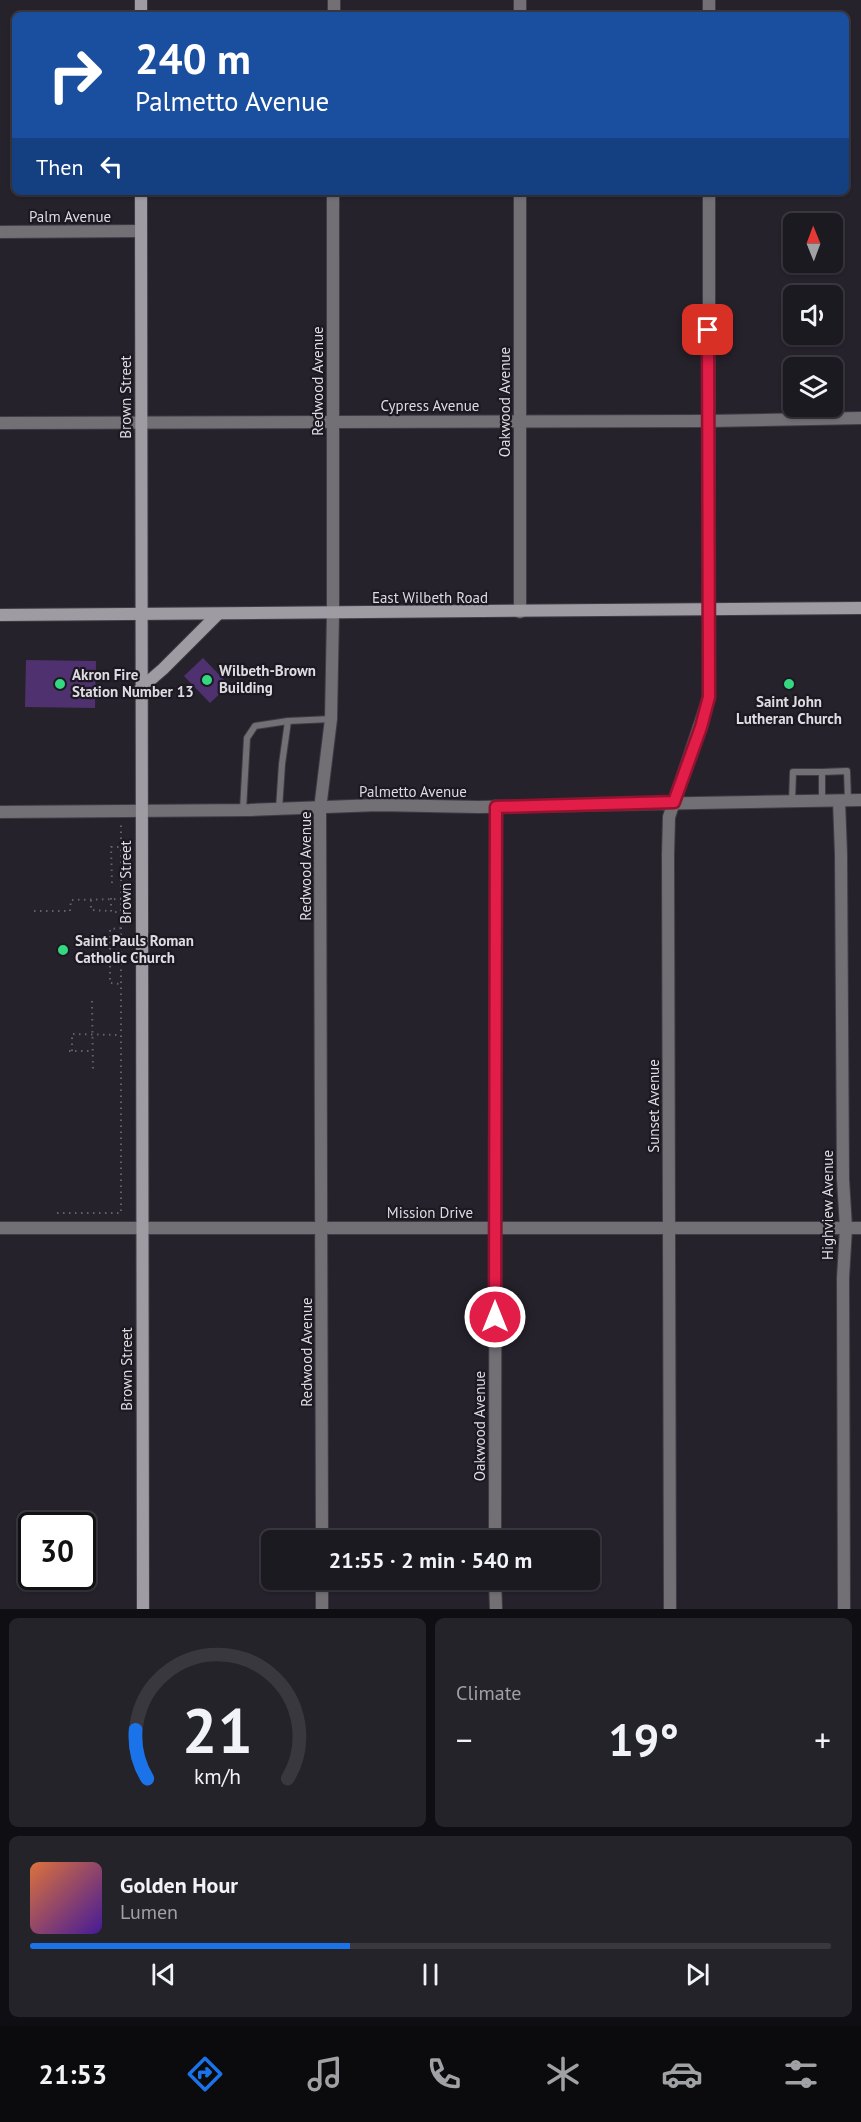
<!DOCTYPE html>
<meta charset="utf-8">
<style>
:root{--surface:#1c1a21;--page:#25232a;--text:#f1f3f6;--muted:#a0a1a5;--line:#3a383f;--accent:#1a73e8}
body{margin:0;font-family:"PT Sans",sans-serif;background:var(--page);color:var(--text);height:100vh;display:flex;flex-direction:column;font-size:22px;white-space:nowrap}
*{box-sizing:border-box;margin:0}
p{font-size:20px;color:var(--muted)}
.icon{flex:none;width:33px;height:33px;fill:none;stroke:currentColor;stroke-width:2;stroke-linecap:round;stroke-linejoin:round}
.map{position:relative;height:1609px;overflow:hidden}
.panel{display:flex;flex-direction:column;gap:9px;padding:9px;background:#0f0e12;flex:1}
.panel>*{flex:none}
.banner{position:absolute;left:12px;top:12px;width:837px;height:183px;border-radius:9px;box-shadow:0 2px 4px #0004,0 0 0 2px var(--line);background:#1a4fa0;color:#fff;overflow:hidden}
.needle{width:39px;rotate:359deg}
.controls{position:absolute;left:783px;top:213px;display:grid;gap:12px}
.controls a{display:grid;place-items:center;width:60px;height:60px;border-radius:9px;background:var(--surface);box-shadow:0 2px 4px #0004,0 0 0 2px var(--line);font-size:30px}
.speed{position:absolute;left:18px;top:1512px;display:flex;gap:12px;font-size:30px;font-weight:700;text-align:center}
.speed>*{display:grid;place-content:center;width:78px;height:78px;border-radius:50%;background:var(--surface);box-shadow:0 2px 4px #0004,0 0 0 2px var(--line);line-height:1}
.speed .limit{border:3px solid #111;border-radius:9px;background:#fff;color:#111}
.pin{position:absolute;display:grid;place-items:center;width:51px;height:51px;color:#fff;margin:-26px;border-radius:12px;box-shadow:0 3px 9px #0006}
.me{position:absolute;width:66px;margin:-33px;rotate:0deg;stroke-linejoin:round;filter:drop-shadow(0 0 4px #0008)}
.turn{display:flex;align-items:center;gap:21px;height:126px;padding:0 24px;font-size:27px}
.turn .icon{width:78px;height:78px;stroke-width:2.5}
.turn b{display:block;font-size:42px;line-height:51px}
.then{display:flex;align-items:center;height:57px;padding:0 24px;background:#0003;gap:12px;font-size:22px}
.big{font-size:45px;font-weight:800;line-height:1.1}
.panel .tile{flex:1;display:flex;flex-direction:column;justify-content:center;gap:9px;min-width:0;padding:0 21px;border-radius:9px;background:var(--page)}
.panel .dial{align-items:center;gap:0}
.dial svg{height:156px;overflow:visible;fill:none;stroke:var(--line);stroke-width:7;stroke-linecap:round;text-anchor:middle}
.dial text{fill:var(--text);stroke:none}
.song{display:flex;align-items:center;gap:18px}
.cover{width:72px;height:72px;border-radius:9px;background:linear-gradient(135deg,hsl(20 70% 55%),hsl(260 70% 35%))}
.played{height:6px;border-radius:3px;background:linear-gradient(90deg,var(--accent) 40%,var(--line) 40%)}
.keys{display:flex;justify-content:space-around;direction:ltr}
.heat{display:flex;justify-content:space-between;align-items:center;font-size:33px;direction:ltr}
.panel .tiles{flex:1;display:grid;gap:9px;grid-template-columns:1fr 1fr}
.tile:last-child{grid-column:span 2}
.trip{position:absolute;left:261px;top:1530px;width:339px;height:60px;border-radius:9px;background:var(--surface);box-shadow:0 2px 4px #0004,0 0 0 2px var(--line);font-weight:800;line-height:60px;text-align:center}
.tabs{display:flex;height:96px;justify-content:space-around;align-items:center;background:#0b0a0d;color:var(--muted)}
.tabs .icon{width:42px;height:42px}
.tabs .selected{color:var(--accent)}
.tabs b{font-size:27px;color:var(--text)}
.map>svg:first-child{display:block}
.building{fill:#4f316f}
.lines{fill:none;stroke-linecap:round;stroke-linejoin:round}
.service-casing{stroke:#403c45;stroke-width:8}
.minor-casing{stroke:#403c45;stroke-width:14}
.secondary-casing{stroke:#403c45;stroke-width:14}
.path{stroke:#646169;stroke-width:2;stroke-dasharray:1.5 4.5;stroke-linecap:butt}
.service{stroke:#727075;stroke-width:6}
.minor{stroke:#727075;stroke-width:12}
.secondary{stroke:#9e9ba3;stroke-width:12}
.route-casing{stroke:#92132f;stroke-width:15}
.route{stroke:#e11d48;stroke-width:10}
.poi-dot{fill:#34d881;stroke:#1d1922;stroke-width:2}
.labels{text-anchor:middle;stroke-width:4.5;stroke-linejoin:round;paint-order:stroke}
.street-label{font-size:15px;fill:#dedbe1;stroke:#1d1922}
.poi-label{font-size:15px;font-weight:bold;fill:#dedbe1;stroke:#1d1922;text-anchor:start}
</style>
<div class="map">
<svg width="861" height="1609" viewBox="0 0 861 1609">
<rect width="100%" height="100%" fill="#26222c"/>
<g class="building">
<polygon points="203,658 229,685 210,703 184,676"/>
<polygon points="26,660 96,661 95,708 25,707"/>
</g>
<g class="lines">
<g class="service-casing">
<g id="service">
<polyline points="822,772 847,771 848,800"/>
<polyline points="792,801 793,772 822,772 822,801"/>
<polyline points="279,809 282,764 288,721"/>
<polyline points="243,810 247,738 255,726 288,721 331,719"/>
</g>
</g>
<g class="minor-casing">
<g id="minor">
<polyline points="334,15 334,0"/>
<polyline points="520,15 520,0"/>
<polyline points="709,15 709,0"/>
<polyline points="520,192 520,612"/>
<polyline points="0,232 140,231"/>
<polyline points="0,423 708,421 861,418"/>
<polyline points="839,801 841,854 843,1179 846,1228 843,1278 844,1609"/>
<polyline points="0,812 250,810 378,805 478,807 861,800"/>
<polyline points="0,1228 861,1228"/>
<polyline points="322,1540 320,809 331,719 333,613 333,192"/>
<polyline points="495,1540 496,806"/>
<polyline points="495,1580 496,1609"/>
<polyline points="322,1609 322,1580"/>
<polyline points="670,1609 668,855 669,817 709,697 709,192"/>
</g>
</g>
<g class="secondary-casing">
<g id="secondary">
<polyline points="141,0 141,15"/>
<polyline points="141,192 143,1609"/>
<polyline points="0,615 861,608"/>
<polyline points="141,688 163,669 218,614"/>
</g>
</g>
<g class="path">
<polyline points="112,883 111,847 121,847"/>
<polyline points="111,898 111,912 121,912"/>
<polyline points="91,900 91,910 111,911"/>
<polyline points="34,911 70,911 71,900 121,899"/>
<polyline points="121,928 110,929 110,983 121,984"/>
<polyline points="110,955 121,955"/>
<polyline points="92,1001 93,1073"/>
<polyline points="69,1051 92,1051"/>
<polyline points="72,1051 72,1034 121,1035"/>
<polyline points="57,1213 121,1213 121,824"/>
</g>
<use href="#service" class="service"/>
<use href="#minor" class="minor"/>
<use href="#secondary" class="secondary"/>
</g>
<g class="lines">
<g class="route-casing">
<polyline id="route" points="495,1317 496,807 674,802 701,727 709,697 708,330"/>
</g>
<use href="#route" class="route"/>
</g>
<g class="poi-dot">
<circle cx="207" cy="680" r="6"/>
<circle cx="60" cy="684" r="6"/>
<circle cx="789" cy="684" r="6"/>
<circle cx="63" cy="950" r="6"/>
</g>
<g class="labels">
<g class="street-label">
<text x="70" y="222">Palm Avenue</text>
<text transform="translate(318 381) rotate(-90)" y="5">Redwood Avenue</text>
<text transform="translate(126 397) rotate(-90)" y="5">Brown Street</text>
<text transform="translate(505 402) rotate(-90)" y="5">Oakwood Avenue</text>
<text x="430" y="411">Cypress Avenue</text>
<text x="430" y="603">East Wilbeth Road</text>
<text x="413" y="797">Palmetto Avenue</text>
<text transform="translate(306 866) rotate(-90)" y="5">Redwood Avenue</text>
<text transform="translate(126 882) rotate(-90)" y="5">Brown Street</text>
<text transform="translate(654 1106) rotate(-90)" y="5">Sunset Avenue</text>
<text transform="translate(828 1205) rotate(-90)" y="5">Highview Avenue</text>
<text x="430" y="1218">Mission Drive</text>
<text transform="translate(307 1352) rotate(-90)" y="5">Redwood Avenue</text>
<text transform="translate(127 1369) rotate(-90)" y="5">Brown Street</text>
<text transform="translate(480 1426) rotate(-90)" y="5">Oakwood Avenue</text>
</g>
<g class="poi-label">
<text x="219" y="676">Wilbeth-Brown<tspan x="219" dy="17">Building</tspan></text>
<text x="72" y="680">Akron Fire<tspan x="72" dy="17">Station Number 13</tspan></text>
<text x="789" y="707" text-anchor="middle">Saint John<tspan x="789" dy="17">Lutheran Church</tspan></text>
<text x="75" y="946">Saint Pauls Roman<tspan x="75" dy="17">Catholic Church</tspan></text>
</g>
</g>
</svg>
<div class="controls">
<a><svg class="needle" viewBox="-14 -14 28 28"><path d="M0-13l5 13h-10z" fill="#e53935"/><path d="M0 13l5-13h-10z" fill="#a0a1a5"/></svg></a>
<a><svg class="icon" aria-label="sound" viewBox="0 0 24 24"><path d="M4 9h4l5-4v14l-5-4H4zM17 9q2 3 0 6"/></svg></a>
<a><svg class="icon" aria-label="layers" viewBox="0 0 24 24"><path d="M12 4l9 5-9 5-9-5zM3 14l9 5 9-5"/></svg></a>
</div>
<div class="speed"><div class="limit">30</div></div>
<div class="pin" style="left:708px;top:330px;background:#d93025"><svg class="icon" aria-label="arrive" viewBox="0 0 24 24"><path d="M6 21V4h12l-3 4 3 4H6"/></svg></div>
<svg class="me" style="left:495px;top:1317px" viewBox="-20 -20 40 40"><circle r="17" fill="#e11d48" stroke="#fff" stroke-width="3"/><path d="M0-11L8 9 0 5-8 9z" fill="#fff"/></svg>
<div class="trip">21:55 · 2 min · 540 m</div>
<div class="banner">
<div class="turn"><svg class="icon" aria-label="right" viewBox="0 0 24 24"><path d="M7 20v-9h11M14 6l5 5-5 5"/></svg><div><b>240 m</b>Palmetto Avenue</div></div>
<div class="then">Then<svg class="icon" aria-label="left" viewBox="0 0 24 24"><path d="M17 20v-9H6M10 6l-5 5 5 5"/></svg></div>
</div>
</div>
<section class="panel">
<div class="tiles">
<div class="tile dial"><svg viewBox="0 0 100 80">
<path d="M14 69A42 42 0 1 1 86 69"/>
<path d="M14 69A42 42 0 0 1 8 44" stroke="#1a73e8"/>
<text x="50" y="56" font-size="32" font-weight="700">21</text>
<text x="50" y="72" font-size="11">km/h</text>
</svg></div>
<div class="tile"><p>Climate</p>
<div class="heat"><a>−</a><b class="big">19°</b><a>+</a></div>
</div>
<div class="tile">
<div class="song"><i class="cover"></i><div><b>Golden Hour</b><p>Lumen</p></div></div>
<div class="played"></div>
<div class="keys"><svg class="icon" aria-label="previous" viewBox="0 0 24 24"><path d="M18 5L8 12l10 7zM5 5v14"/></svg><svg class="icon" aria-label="pause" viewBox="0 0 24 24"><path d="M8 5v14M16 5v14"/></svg><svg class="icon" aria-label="next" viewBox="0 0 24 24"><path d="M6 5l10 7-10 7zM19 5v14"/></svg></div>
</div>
</div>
</section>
<nav class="tabs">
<b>21:53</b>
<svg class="icon selected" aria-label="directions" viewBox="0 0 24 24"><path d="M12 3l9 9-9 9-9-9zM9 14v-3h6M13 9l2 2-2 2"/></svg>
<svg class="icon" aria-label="music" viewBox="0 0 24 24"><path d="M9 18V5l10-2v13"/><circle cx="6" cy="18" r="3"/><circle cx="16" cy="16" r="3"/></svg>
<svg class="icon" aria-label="phone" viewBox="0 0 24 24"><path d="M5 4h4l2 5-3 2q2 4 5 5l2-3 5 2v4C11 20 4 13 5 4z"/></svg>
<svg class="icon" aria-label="climate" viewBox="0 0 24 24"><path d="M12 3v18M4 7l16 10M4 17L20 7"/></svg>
<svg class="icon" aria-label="car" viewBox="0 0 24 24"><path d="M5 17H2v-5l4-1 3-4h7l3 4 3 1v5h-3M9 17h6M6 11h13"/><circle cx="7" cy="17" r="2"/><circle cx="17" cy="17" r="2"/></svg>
<svg class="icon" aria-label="filters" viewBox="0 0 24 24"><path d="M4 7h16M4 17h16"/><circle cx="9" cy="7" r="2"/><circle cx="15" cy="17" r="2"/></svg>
</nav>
